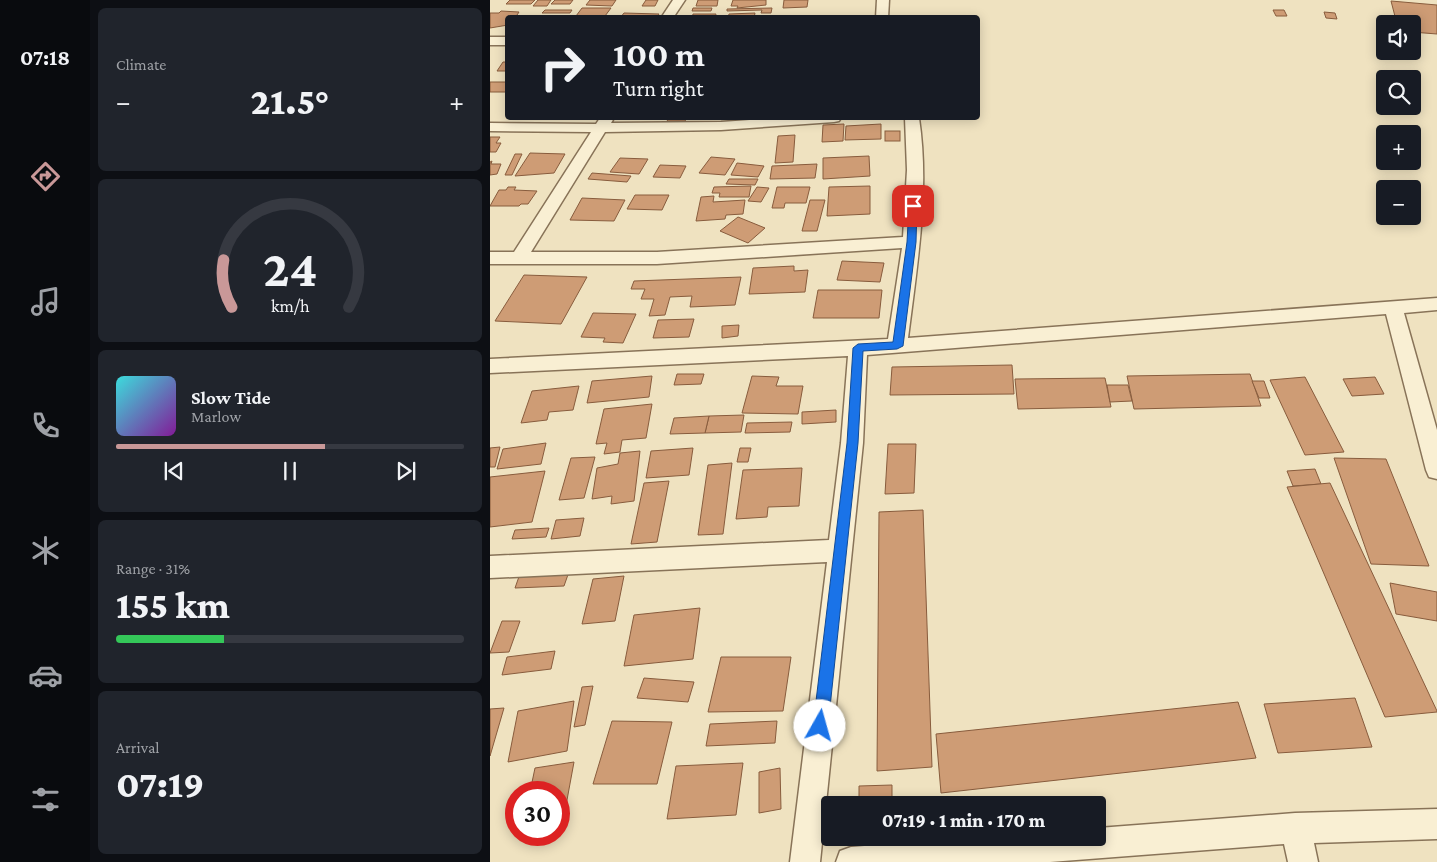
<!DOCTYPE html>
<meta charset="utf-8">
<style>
:root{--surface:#171b24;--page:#20242c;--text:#f1f3f6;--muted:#9ea1a6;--line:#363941;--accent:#c99898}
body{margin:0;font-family:"Crimson Pro",serif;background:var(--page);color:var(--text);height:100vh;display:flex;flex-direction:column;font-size:19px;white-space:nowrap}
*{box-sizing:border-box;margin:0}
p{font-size:16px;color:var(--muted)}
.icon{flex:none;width:28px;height:28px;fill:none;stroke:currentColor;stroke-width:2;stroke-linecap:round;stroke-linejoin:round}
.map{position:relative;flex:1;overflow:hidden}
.sheet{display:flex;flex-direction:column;gap:8px;padding:8px;background:#0d0f14;width:400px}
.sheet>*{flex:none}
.top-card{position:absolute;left:15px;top:15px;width:475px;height:105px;border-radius:5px;box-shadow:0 2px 12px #0003;background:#171b24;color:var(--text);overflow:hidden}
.controls{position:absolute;left:886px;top:15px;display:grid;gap:10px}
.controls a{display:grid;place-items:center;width:45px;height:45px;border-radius:5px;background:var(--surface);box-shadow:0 2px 12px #0003;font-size:25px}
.speed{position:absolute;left:15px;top:781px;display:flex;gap:10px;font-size:25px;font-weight:700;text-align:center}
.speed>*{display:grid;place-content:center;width:65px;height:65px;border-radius:50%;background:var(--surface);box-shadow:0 2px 12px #0003;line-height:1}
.speed .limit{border:8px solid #d22;background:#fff;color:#111}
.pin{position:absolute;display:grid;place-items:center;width:42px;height:42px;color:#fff;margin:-21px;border-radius:10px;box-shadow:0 2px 8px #0006}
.me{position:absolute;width:55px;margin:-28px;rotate:7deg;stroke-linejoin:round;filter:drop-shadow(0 0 4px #0008)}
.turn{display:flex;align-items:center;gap:18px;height:105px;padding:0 25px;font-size:22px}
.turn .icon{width:65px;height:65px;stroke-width:2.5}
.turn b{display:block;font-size:35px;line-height:42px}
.big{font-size:38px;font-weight:800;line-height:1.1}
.sheet .widget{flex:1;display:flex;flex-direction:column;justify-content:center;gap:8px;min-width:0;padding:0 18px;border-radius:8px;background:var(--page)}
.sheet .dial{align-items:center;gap:0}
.dial svg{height:130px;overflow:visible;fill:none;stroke:var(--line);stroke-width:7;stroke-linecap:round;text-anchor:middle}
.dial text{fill:var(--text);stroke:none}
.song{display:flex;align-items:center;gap:15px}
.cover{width:60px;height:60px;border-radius:8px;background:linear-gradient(135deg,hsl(180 70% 55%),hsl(290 70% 35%))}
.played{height:5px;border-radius:2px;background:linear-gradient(90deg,var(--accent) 60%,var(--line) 60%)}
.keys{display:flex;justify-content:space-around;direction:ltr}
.heat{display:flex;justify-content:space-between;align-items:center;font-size:28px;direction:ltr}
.charge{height:8px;border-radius:4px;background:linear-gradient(90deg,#34c759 31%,var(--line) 0)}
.trip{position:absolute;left:331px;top:796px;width:285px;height:50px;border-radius:5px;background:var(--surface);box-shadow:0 2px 12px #0003;font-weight:800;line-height:50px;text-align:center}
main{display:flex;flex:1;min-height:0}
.menu{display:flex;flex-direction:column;width:90px;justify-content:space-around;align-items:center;background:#090b0e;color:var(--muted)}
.menu .icon{width:35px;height:35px}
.menu .active{color:var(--accent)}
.menu b{font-size:22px;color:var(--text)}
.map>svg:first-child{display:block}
.building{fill:#ce9c75;stroke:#885c3d}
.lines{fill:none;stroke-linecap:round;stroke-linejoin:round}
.minor-casing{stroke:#887358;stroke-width:3}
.minor{fill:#f9efd3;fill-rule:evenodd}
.route{fill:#1a73e8;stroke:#114b97}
</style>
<main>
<nav class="menu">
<b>07:18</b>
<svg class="icon active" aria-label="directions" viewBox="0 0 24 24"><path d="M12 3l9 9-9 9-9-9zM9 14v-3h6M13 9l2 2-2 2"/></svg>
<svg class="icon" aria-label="music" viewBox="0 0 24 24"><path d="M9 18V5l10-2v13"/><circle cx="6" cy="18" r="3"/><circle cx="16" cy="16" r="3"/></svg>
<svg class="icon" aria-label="phone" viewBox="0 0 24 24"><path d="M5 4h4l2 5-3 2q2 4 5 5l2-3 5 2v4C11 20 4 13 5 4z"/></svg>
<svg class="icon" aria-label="climate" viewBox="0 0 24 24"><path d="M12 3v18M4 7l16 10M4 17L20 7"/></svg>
<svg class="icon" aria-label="car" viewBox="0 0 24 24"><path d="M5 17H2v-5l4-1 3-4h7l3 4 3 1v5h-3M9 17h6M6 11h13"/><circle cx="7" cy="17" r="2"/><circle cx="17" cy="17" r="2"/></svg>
<svg class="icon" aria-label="filters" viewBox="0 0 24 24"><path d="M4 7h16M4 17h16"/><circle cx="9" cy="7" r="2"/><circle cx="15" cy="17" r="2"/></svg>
</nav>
<section class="sheet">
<div class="widget"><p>Climate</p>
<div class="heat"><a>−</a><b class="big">21.5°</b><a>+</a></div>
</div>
<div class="widget dial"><svg viewBox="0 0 100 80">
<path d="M14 69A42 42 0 1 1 86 69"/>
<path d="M14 69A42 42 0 0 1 9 40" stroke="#c99898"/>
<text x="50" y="56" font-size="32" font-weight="700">24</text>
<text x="50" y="72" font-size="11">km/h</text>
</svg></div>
<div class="widget">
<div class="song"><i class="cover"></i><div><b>Slow Tide</b><p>Marlow</p></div></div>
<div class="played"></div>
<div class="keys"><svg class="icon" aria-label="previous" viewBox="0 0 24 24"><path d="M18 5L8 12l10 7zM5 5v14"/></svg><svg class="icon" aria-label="pause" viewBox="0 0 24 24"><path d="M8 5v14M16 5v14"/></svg><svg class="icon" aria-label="next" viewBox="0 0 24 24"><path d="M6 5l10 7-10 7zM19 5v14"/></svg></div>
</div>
<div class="widget"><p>Range · 31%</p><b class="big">155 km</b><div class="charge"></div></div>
<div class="widget"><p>Arrival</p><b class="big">07:19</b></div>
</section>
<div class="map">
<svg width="947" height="862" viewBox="0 0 947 862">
<rect width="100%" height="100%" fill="#efe2c0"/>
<g class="building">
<polygon points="20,0 45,0 41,4 16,4"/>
<polygon points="48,0 61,0 57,6 43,6"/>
<polygon points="65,0 83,0 80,4 61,4"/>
<polygon points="100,0 126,0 122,6 96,5"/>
<polygon points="156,0 168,0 165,6 152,6"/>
<polygon points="208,0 228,0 227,6 206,6"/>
<polygon points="243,0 276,0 276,5 247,8 248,6 241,6"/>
<polygon points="294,0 318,0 317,7 293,8"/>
<polygon points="901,1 947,5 947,34 922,32 922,24 907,24"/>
<polygon points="92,8 121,8 115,16 86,16"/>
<polygon points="203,8 222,8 221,11 202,11"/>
<polygon points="282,8 281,13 271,13 272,10 237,11 237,9"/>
<polygon points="55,10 82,10 80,13 52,13"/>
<polygon points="783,10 794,10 797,16 786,16"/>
<polygon points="11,11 29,12 25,18 18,18 18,25 0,28 0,13 9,13"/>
<polygon points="834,12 845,13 847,19 836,18"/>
<polygon points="134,13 169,14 166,18 130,18"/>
<polygon points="265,13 264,18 238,18 239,14"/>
<polygon points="203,14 226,14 225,18 202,18"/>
<polygon points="13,62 18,62 18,71 7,71"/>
<rect x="0" y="82" width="18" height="10"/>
<polygon points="179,118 197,118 195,121 177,121"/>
<polygon points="354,124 353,141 332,142 333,125"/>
<polygon points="391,124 391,139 355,140 356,126"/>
<rect x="395" y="131" width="15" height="10"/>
<polygon points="305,135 303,162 285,163 288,136"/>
<polygon points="0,137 10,137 6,143 11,143 6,152 0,152"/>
<polygon points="40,153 75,154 64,173 25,176"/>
<polygon points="25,154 32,154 22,175 15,175"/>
<polygon points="379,156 380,176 333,179 333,158"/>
<polygon points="221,157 245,159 235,175 209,173"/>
<polygon points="130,158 158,159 149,174 120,172"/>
<polygon points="2,161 1,164 11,164 7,174 0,175 0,162"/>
<polygon points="247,163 274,166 268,177 241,175"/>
<polygon points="327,164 325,178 280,179 282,166"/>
<polygon points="170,165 196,166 190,178 163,177"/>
<polygon points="102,173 141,176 137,182 98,179"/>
<polygon points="239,179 268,179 265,185 236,184"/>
<polygon points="261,186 259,197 229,197 230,193 222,193 224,187"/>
<polygon points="380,186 380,214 337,216 339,187"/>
<polygon points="18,187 26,187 24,190 47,191 38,204 31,204 29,206 0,206 9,190 16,190"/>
<polygon points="267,187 279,188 271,202 258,201"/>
<polygon points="287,187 320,187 316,203 295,203 294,208 282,208"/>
<polygon points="145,195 179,195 172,210 137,209"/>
<polygon points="224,196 223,202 255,200 253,214 236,215 235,219 206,221 211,197"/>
<polygon points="92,198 135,200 124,221 80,220"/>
<polygon points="320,200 335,200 327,231 312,231"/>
<polygon points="248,217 275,228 258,243 230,231"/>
<polygon points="352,261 394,263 390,282 347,280"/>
<polygon points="304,266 304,271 318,270 315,292 259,294 263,268"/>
<polygon points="34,275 97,277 71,324 5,321"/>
<polygon points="251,277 245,305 200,307 202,296 180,297 175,315 159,316 164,299 151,299 155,289 141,289 144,281"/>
<polygon points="328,290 392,290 389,318 323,318"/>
<polygon points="103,313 146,314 133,343 113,342 115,338 91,337"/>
<polygon points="204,319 199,337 163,338 168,320"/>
<polygon points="249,325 248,336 232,338 232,326"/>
<polygon points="522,365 524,394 400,395 402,367"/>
<polygon points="187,374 214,374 211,384 184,385"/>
<polygon points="760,374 771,406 644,409 637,376"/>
<polygon points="162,376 159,397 97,403 102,381"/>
<polygon points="262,376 289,377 286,386 313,386 308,414 252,413"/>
<polygon points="815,377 854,452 815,455 780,380"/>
<polygon points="885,377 894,394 862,396 853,379"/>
<polygon points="615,378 621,407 528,409 525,379"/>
<polygon points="762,381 774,381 780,398 769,398"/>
<polygon points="617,385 638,385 642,401 620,402"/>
<polygon points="89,386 83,410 59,412 57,420 31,423 42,391"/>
<polygon points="162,404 156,438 132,440 130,452 114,454 117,443 106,444 114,409"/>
<polygon points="346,410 346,422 312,424 312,412"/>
<polygon points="254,415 251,432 215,433 219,416"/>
<polygon points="219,416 215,433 180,434 184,418"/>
<polygon points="302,422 300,432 255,433 257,423"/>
<polygon points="56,443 51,464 7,469 13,449"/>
<polygon points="398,444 426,444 424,493 395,494"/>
<polygon points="10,447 5,467 0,467 0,448"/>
<polygon points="203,448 199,475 156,478 161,451"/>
<polygon points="250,448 261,448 258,462 247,462"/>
<polygon points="150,451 144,501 121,504 122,496 102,499 107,468 128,464 130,453"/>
<polygon points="105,457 94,498 69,500 81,458"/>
<polygon points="844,458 896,459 939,566 881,564"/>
<polygon points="242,463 233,534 208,535 218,465"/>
<polygon points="312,468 309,506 278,507 277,517 246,519 253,470"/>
<polygon points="825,469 831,484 803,486 797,471"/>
<polygon points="55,471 42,522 0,527 0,477"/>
<polygon points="179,481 167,542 141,544 154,483"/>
<polygon points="840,483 947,711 947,712 895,717 797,487"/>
<polygon points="433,510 442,767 387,771 389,512"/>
<polygon points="94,518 90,536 61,539 66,520"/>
<polygon points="59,528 56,537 22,539 25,530"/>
<polygon points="81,566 74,586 25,588 32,568"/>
<polygon points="134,576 125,621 92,624 103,579"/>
<polygon points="900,583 947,592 947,621 906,614"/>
<polygon points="210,608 203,659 134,666 144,615"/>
<polygon points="12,621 30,621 19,652 0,653"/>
<polygon points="65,651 61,669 12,675 17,657"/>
<polygon points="231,657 301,657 293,711 218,712"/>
<polygon points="154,678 204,682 198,702 147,698"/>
<polygon points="103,686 95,725 84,727 92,687"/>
<polygon points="865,698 882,747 788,753 774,704"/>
<polygon points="84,701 77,751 18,762 28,711"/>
<polygon points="748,702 766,758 451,793 446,734"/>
<polygon points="14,708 0,756 0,709"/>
<polygon points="122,721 182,722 167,784 103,784"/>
<polygon points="287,721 285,743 216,746 220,724"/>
<polygon points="84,762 72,827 69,828 69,792 40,792 45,768"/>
<polygon points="253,763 246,815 177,819 186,766"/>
<polygon points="290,768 291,809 269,813 269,772"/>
<polygon points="402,785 402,805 369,805 369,786"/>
</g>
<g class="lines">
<g class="minor-casing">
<g id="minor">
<polygon points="183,0 195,0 183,18 171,18"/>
<polygon points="387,0 399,0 398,18 386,18"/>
<rect x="0" y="37" width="18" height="8"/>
<path d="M110,118H124L121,123L231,122L290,118H351L349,121L344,122L231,130L115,132L41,252H167L413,237L417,170L415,118H429C440,190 427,266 418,338L947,298V310L914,313L947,430V479L939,477L936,470L896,314L377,355L373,443L330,862H300L337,562L0,578V556L339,540L351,443L358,356L0,373V359L398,339L412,248L167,264H0V252H24L101,132L0,131V123L106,124Z"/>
<polygon points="947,809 947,839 824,843 828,862 798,862 794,844 560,862 346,862 350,851 361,847 481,838 608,838 608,828 805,813"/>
</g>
</g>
<use href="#minor" class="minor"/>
</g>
<polygon class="route" points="423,203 427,206 426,242 413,346 407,349 373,351 368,443 338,726 336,731 330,733 325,731 323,726 357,443 363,348 368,344 403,342 417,242 419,206"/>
</svg>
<div class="controls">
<a><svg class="icon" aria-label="sound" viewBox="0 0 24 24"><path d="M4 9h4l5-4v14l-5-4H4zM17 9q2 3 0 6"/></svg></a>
<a><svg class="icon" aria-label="search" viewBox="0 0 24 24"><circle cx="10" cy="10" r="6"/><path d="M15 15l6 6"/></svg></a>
<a>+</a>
<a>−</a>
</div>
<div class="speed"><div class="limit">30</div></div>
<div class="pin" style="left:423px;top:206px;background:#d93025"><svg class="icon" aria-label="arrive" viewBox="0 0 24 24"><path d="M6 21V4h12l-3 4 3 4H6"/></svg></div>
<svg class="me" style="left:330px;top:726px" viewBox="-20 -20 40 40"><circle r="19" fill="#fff"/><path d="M0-13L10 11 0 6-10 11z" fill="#1a73e8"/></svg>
<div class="trip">07:19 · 1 min · 170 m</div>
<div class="top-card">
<div class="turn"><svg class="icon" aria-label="right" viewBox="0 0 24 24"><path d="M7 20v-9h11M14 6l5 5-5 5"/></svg><div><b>100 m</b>Turn right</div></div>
</div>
</div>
</main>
